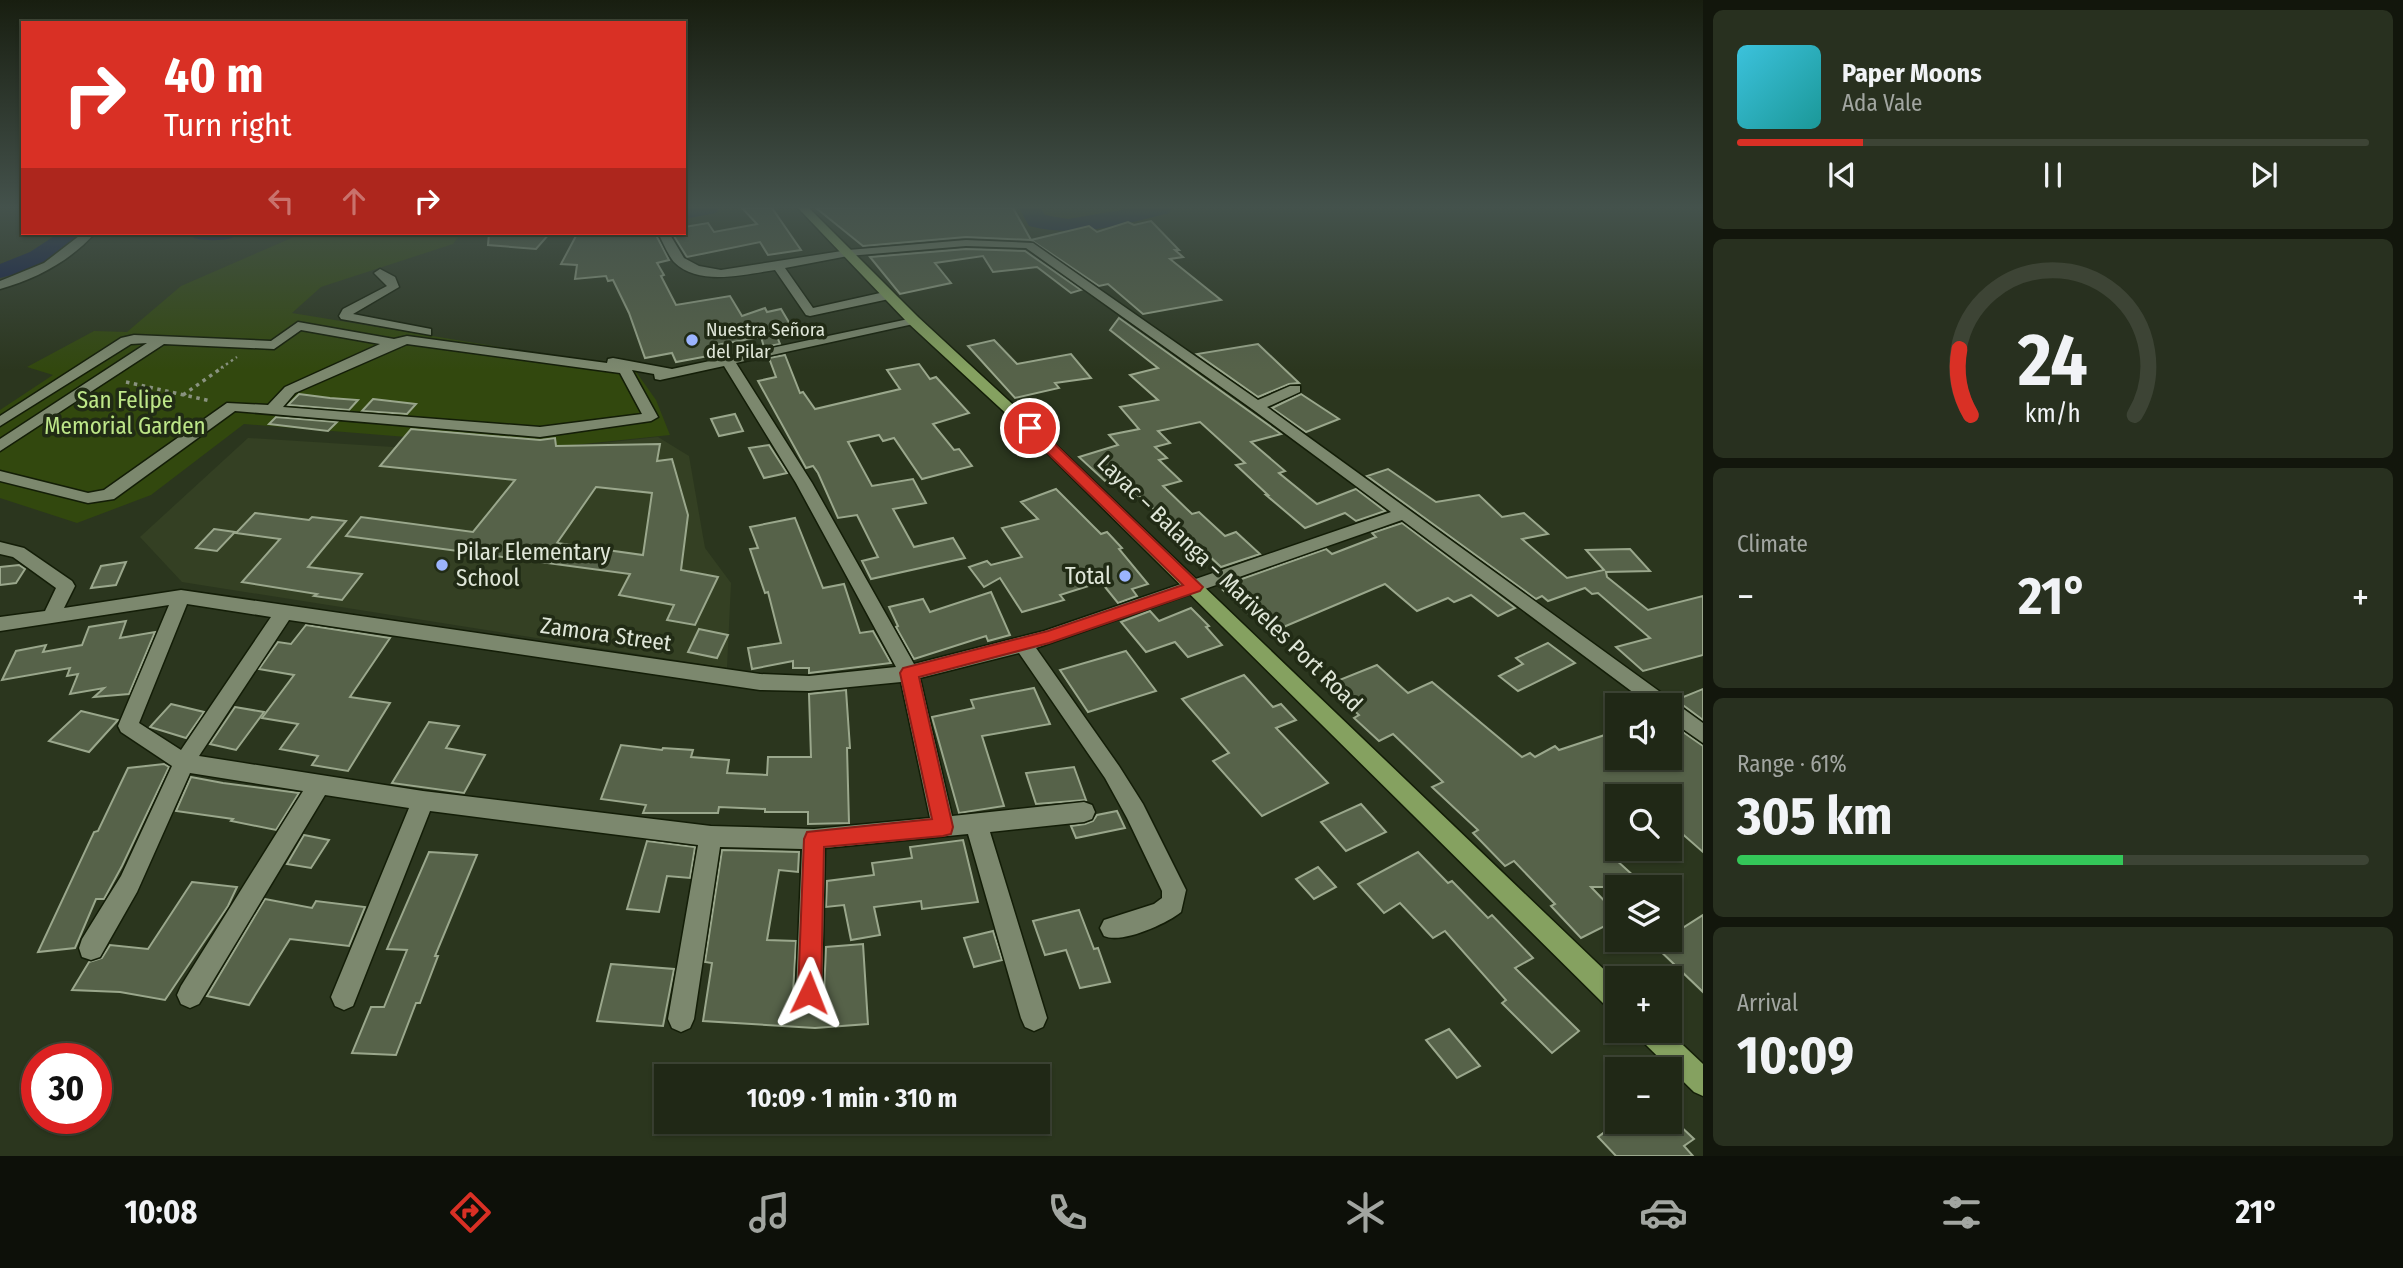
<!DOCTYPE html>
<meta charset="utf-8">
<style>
:root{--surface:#202816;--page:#28301f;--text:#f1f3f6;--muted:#a2a6a1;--line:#3d4435;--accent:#d93025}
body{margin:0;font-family:"Fira Sans Condensed",sans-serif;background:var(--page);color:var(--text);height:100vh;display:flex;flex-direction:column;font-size:26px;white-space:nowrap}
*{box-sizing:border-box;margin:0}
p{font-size:23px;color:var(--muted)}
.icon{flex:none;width:38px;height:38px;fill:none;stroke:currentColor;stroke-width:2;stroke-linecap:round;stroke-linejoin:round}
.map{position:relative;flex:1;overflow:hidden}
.side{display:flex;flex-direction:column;gap:10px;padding:10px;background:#12160c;width:700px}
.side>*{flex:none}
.top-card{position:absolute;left:21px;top:21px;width:665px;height:214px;border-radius:0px;box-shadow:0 2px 5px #0004,0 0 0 2px var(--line);background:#d93025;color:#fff;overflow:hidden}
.fabs{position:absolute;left:1605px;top:693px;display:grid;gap:14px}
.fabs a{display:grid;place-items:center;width:77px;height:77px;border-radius:0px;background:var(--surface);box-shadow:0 2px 5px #0004,0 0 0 2px var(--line);font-size:35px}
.speed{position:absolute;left:21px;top:1043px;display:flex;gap:14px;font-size:35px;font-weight:700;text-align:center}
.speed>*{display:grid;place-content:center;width:91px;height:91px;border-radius:50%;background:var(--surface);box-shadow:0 2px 5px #0004,0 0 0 2px var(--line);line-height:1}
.speed .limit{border:10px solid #d22;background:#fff;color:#111}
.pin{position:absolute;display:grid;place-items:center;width:60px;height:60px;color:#fff;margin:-30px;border:4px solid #fff;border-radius:50%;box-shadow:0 2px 7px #0007}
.me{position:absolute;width:77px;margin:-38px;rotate:2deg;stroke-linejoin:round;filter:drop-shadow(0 0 5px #0008)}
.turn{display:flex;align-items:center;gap:24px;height:147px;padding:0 28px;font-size:32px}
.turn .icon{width:91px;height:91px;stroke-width:2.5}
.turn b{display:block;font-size:49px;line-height:60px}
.lanes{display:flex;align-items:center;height:66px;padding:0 28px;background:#0003;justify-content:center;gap:35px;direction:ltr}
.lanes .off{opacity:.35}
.big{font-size:52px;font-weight:700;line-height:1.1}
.side .widget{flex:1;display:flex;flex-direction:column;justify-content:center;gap:10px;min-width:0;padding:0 24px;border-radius:10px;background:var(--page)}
.side .dial{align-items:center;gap:0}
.dial svg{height:182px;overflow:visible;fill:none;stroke:var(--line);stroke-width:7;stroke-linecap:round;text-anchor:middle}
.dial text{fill:var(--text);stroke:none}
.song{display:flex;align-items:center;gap:21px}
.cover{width:84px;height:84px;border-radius:10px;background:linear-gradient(135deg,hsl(190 70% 55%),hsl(180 70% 35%))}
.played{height:7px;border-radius:4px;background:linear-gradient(90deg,var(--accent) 20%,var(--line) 20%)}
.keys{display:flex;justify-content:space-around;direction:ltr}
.heat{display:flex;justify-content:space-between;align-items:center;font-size:38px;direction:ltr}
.charge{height:10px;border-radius:5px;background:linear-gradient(90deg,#34c759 61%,var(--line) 0)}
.trip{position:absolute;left:654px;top:1064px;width:396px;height:70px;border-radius:0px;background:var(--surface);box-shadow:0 2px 5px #0004,0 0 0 2px var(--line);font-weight:700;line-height:70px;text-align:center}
.menu{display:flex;height:112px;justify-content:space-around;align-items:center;background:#0d1009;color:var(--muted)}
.menu .icon{width:49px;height:49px}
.menu .active{color:var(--accent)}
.menu b{font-size:32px;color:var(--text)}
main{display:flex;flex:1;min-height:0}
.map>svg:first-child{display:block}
.built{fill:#344023}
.green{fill:#32480e}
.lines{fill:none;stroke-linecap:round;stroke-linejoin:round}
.river{fill:#0d174c;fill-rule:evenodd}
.building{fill:#566249;stroke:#9aa78c;stroke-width:2;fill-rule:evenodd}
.minor-casing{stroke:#131d07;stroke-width:3}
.major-casing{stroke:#131d07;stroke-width:3}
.path-far1{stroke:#89927f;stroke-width:2.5;stroke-dasharray:2.5 3.5;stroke-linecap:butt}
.path{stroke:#89927f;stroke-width:3.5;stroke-dasharray:3.5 4.5;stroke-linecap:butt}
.minor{fill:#7c886e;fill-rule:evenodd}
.major{fill:#85a160;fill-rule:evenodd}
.route{fill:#d93025;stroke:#8d1f18;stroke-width:2}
.poi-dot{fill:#9bb4fd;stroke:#212b15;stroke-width:2.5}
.labels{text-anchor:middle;stroke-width:7;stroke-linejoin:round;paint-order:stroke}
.far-poi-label{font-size:19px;fill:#dfe6d8;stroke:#212b15;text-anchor:start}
.park-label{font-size:23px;fill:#bde688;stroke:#212b15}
.poi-label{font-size:23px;fill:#dfe6d8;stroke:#212b15;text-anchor:start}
.street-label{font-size:23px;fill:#dfe6d8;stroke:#212b15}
</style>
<main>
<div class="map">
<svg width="1703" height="1156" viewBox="0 0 1703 1156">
<rect width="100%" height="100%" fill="#2b361e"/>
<polygon class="built" points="658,437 689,456 705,548 731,583 727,668 182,582 140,537 248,438 393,447 545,449"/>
<polygon class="green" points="303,233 461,233 453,244 321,287 292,313 634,369 656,400 670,435 545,448 244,424 151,495 77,523 0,498 0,410 53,375 27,367 94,331 127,332 181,286"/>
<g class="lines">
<g class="river">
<polygon points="684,208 719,208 716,213 684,219"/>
<path d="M1019,208H1041L1045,215L1068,219L1133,208H1172L1169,213C1121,225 1078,238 1029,226Z"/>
<path d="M59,233H84C65,261 31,271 0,278V264L30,252Z"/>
<path d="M190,233H236L232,238C220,241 206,241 194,238Z"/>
</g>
</g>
<g class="building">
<polygon points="742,208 772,208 801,250 768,255 760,242 687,257 672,233 684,233 684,227 708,223 714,232 757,224"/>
<polygon points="816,208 1013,208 1031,240 966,237 863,246"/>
<polygon points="1151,221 1179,250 1175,250 1183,257 1170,259 1221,300 1143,314 1108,284 1099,286 1031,240 1089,226 1097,232 1128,222 1134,225"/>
<polygon points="489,233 550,233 536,249 488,245"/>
<polygon points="629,233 655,233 669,260 657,263 664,275 661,276 676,305 730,296 742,316 765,308 767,312 781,309 794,331 776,334 780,344 764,347 761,337 716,345 719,354 676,362 672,353 645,358 629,313 613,280 608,281 606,276 575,279 577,265 561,264 577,234"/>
<polygon points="966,249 1025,251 1081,290 1071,293 1037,267 993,272 983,256 935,263 951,283 900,294 870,257"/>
<polygon points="1119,318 1281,434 1251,442 1285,471 1279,473 1317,504 1356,489 1385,511 1356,521 1345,513 1305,528 1266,495 1268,495 1236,465 1245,463 1200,422 1158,431 1170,443 1155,447 1167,458 1159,460 1181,481 1163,486 1192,514 1199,512 1225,536 1236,532 1260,554 1221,567 1193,541 1189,543 1139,495 1130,498 1112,479 1105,481 1079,457 1118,445 1109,435 1139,429 1120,407 1158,400 1130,375 1158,368 1110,330"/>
<polygon points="994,340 1017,364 1071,354 1091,378 1055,383 1059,388 1015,398 968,346"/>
<polygon points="1258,344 1299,383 1289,384 1258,397 1197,354"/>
<polygon points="785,355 800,393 803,392 815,409 900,389 887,370 919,364 930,379 936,377 969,413 933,424 954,450 959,449 972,466 922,479 894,438 883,441 879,435 848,442 872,486 913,479 926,503 893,509 914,547 953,538 965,558 871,579 862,561 878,557 857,515 838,518 818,473 813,466 806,468 758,381 776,377 769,358"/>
<polygon points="299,394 330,398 358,400 349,410 288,405"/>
<polygon points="1301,394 1339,419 1306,432 1272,408"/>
<polygon points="373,399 416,404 407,414 362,411"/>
<polygon points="735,414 743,431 719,436 711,419"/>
<polygon points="276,417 337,422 328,431 269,424"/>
<path d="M411,429L540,440L555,438L556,446L660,444L657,461L672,459L688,515L681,570L718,577L695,625L667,620L674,605L619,595L630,574L346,536L361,517L473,532L515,480L380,466ZM596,487L652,493L643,555L557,543Z"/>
<polygon points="769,445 787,473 764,478 749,448"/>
<polygon points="1388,469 1436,502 1479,495 1502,517 1524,513 1548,534 1522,539 1567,578 1604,570 1586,550 1630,549 1650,571 1606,572 1607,577 1648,610 1703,596 1703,655 1643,671 1616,647 1650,638 1598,593 1592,594 1585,588 1548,601 1542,596 1536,599 1367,476"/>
<polygon points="1056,489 1101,534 1107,532 1122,548 1119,549 1148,584 1132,589 1137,596 1118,603 1101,582 1060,595 1064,600 1022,612 1000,578 984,587 969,567 987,561 991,565 1022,557 1002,528 1038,519 1021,502"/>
<polygon points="255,513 309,520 312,517 346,521 308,567 362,574 342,600 314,596 317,594 242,582 280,539 236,533"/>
<polygon points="795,518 823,588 844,584 860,633 873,631 891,663 809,673 809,668 793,668 793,661 752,669 748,648 781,643 768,592 765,593 750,549 758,548 750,527"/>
<polygon points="1402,523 1515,608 1498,616 1471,595 1454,602 1448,598 1417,611 1385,584 1274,631 1257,614 1251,616 1223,590 1238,584 1236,581 1326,549 1332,554 1376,537 1372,533"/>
<polygon points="214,529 235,532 217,551 196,548"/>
<polygon points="126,562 116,585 91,588 101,566"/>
<polygon points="19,565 25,569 16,583 0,585 0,567"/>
<polygon points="991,592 1010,635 988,641 986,636 914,659 896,627 898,626 889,607 923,599 930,612"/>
<polygon points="1191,608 1209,626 1206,627 1222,645 1188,657 1175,642 1146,652 1121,622 1150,611 1159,621"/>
<polygon points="126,621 120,638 155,632 129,694 94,697 104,688 70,694 78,674 67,676 70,668 2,680 16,651 46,645 43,652 82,645 89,627"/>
<polygon points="306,625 390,638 350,697 390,703 348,771 312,765 318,756 280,749 298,724 262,718 294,675 259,669 278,642 291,644"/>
<polygon points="699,629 728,635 717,658 688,652"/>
<polygon points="1548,643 1575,663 1518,691 1499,676 1523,664 1516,658"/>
<polygon points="1126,651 1156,691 1088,712 1060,670"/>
<polygon points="1377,665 1408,693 1432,682 1522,757 1530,753 1535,757 1555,746 1559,750 1617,731 1617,758 1670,758 1670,723 1703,746 1703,852 1670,823 1670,796 1617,796 1617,849 1623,855 1615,859 1646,887 1591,887 1617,914 1617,920 1581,938 1551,906 1555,904 1514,861 1505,866 1473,833 1478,830 1432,787 1443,782 1393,734 1379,741 1354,718 1359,715 1327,685"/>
<polygon points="1244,675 1273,707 1281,704 1296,720 1276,728 1328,783 1262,816 1213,761 1229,753 1182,699"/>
<polygon points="1034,688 1050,724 982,736 1004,806 959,813 932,717 974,708 971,700"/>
<polygon points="1703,689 1703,720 1676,700"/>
<polygon points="846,690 850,748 847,748 849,823 808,824 808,812 765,812 765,809 719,807 718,813 643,813 646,805 601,799 621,745 662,750 663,748 693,750 691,757 729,760 727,773 767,775 768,757 811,757 809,694"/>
<polygon points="171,704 204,712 186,738 150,727"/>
<polygon points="235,707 264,712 236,750 210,744"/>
<polygon points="81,711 118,720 89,752 49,741"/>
<polygon points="429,722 459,726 446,748 485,755 464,793 392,783"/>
<polygon points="164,764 169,767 122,866 104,899 96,899 75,948 38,952 94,832 98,831 128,768"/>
<polygon points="1074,767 1086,800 1036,804 1026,773"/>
<polygon points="191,777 223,783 299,793 276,830 231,821 233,819 176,811"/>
<polygon points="1361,804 1386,832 1346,851 1321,822"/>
<polygon points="1117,811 1125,828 1076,838 1071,826 1085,824 1093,821 1097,815"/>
<polygon points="304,835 329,840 311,868 287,864"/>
<polygon points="963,840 978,902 922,909 921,901 874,907 880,935 851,940 844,905 826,907 827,881 874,875 872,863 912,858 910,847"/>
<polygon points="647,841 695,847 690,878 667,876 659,912 627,909"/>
<polygon points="722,850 799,852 798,872 779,870 767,940 796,941 793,993 798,1003 808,1008 819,1004 824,994 826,947 863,944 868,1024 815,1028 703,1021 712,963 705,962"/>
<polygon points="429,852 477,855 435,956 438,956 420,1003 416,1003 396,1055 352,1053 371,1007 384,1007 407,950 387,949"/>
<polygon points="1418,852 1448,883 1452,881 1488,918 1492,915 1533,958 1515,968 1579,1031 1552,1053 1502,1003 1506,1000 1445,931 1433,938 1400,903 1384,913 1358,884"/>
<polygon points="1318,867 1336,887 1314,899 1296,879"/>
<polygon points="192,882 237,887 228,906 165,1000 120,992 72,990 89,962 102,958 110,945 148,949"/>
<polygon points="265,899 312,908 316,901 365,907 349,946 290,939 249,1005 207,996"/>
<polygon points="1079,910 1094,949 1098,948 1110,982 1080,988 1066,950 1045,955 1033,921"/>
<polygon points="1703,915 1703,992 1654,945 1663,940 1670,940 1670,936"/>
<polygon points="993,931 1002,960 974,967 964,938"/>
<polygon points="611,964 674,969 663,1026 597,1021"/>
<polygon points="1449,1029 1480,1066 1457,1078 1426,1040"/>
<polygon points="1618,1122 1676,1122 1694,1139 1684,1146 1693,1156 1616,1156 1598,1137"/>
</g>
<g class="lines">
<g class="minor-casing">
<g id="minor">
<path d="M83,233H95C70,261 36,279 0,289V281L44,263Z"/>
<path d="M658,233H669L684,258L699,266L721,270L848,250L966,240L1033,243L1258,400L1290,386H1300V392L1267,407L1703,723V743L1670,720V705H1650L1402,520L1036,648L1119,766L1143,804L1186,890L1181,912C1166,924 1122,944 1104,936L1100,928L1104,920L1154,904L1162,898V891L1127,818L1105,778L1019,653L920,678L952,816L1084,802L1092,805L1095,812L1092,819L1084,822L990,832L1047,1018L1043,1027L1034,1031L1025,1027L1021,1018L968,834L825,848L822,993L818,1002L809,1006L800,1002L796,993L802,849L720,847L694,1019L690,1028L681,1032L672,1028L668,1019L698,845L430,811L353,1006L344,1010L335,1006L331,997L409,808L325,795L199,1004L190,1008L181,1004L177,995L181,986L303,791L190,773L137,892L100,957L91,960L82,957L79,948L82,939L121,876L172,766L121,732L118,726L169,605L0,631V617L45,611L56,588L13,557L0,554V542L24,548L72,581L75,586L64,608L181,590L760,674L809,676L896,667L796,483L724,366L660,380L655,379L654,374L632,370L658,417L651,421L540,437L235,411L114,499L88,503L0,481V471L88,493L104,490L227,403L268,405L285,387L380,344L301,330L274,349L164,344L0,451V439L147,343L131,344L0,426V416L121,338L134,335L271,341L298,322L394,339L407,336L607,363L608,359L613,358L672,369L918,317V323L736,363L812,483L914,664L1044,631L1391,512L1252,409L1026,248L966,246L848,256L785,268L813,308L889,291L895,295L889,299L810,316L806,315L775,270C745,274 699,287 674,262C668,255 663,242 658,233ZM407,344L620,373L642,414L540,427L283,407L295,393ZM187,604L271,617L181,750L139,723ZM289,620L760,690L809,691L901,682L930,818L814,829L711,826L423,791L199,756Z"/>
<polygon points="380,269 395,277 399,287 353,314 431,329 431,335 341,319 339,316 343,309 387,286 374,273"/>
</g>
</g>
<g class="major-casing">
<g id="major">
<polygon points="798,208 809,208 918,317 1035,425 1617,982 1617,1012 1608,1008 1025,431 908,323"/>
<polygon points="1637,1031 1668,1031 1703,1064 1703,1096 1694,1092 1641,1040"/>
</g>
</g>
<polyline class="path-far1" points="221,368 237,357"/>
<g class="path">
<polyline points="126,382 211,401"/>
<polyline points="183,395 223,367"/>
</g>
<use href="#minor" class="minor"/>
<use href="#major" class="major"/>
</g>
<linearGradient id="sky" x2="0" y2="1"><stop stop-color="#181e10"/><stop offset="0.56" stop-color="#44524c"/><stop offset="1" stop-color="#44524c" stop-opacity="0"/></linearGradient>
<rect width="1703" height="370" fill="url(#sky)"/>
<polygon class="route" points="1030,424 1035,425 1203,587 1200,591 1049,643 919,677 953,827 951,834 943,836 824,847 821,993 817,1002 809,1005 801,1002 798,993 804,839 807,832 932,819 900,673 903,668 1048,631 1183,585 1025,431 1025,425"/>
<g class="poi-dot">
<circle cx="692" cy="340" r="7"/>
<circle cx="442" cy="565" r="7"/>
<circle cx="1125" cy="576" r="7"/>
</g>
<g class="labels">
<g class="far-poi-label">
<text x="706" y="336">Nuestra Señora<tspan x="706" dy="22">del Pilar</tspan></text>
</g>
<g class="park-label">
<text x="125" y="408">San Felipe<tspan x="125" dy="26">Memorial Garden</tspan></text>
</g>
<g class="poi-label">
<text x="456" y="560">Pilar Elementary<tspan x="456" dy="26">School</tspan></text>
<text x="1111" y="584" text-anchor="end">Total</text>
</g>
<g class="street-label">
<text transform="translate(1230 583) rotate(44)" y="8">Layac – Balanga – Mariveles Port Road</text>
<text transform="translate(606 634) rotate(8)" y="8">Zamora Street</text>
</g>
</g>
</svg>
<div class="fabs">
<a><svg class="icon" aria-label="sound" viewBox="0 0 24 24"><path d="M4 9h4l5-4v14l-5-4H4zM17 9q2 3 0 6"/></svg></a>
<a><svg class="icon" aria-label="search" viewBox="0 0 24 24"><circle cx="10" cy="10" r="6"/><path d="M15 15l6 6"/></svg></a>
<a><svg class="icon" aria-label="layers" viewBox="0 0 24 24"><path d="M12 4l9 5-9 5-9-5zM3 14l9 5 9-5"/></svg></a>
<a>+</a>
<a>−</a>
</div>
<div class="speed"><div class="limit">30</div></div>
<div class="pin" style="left:1030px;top:428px;background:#d93025"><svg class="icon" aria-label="arrive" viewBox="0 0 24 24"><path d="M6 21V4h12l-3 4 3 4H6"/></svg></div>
<svg class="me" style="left:809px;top:993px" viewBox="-20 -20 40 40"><path d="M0-17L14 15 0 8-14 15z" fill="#d93025" stroke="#fff" stroke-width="4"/></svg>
<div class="trip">10:09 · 1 min · 310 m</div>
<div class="top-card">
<div class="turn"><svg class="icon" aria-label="right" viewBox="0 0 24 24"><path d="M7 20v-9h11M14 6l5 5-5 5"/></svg><div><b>40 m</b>Turn right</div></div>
<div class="lanes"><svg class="icon off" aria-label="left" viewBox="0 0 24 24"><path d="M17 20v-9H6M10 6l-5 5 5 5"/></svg><svg class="icon off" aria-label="ahead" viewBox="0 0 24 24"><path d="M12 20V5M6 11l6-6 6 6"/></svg><svg class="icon" aria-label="right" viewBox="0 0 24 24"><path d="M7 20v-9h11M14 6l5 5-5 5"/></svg></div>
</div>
</div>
<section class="side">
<div class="widget">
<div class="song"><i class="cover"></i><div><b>Paper Moons</b><p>Ada Vale</p></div></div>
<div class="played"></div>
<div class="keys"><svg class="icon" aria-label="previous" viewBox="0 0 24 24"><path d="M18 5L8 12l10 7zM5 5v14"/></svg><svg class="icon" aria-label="pause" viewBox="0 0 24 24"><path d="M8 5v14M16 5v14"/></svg><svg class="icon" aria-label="next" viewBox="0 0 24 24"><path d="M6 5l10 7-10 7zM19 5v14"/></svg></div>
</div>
<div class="widget dial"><svg viewBox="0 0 100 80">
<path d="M14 69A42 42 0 1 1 86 69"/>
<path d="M14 69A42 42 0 0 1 9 40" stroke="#d93025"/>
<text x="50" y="56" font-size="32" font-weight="700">24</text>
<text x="50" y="72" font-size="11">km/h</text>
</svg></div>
<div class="widget"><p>Climate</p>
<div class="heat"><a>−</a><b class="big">21°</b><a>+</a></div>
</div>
<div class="widget"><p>Range · 61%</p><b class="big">305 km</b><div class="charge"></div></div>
<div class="widget"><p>Arrival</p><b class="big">10:09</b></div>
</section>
</main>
<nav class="menu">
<b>10:08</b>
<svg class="icon active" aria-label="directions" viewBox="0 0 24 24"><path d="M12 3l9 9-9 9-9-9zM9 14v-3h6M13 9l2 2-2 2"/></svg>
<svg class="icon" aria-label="music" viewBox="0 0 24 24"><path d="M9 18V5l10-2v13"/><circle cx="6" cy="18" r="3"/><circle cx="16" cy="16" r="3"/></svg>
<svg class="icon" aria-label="phone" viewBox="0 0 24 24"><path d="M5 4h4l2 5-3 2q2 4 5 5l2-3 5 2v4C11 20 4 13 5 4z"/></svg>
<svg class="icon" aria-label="climate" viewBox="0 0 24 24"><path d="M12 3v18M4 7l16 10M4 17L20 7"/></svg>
<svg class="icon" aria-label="car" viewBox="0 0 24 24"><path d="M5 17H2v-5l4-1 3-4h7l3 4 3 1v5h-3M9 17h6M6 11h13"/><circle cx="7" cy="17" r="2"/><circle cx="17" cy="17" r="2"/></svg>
<svg class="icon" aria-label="filters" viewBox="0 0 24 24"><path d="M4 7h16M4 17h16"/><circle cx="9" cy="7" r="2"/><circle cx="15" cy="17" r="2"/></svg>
<b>21°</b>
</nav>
